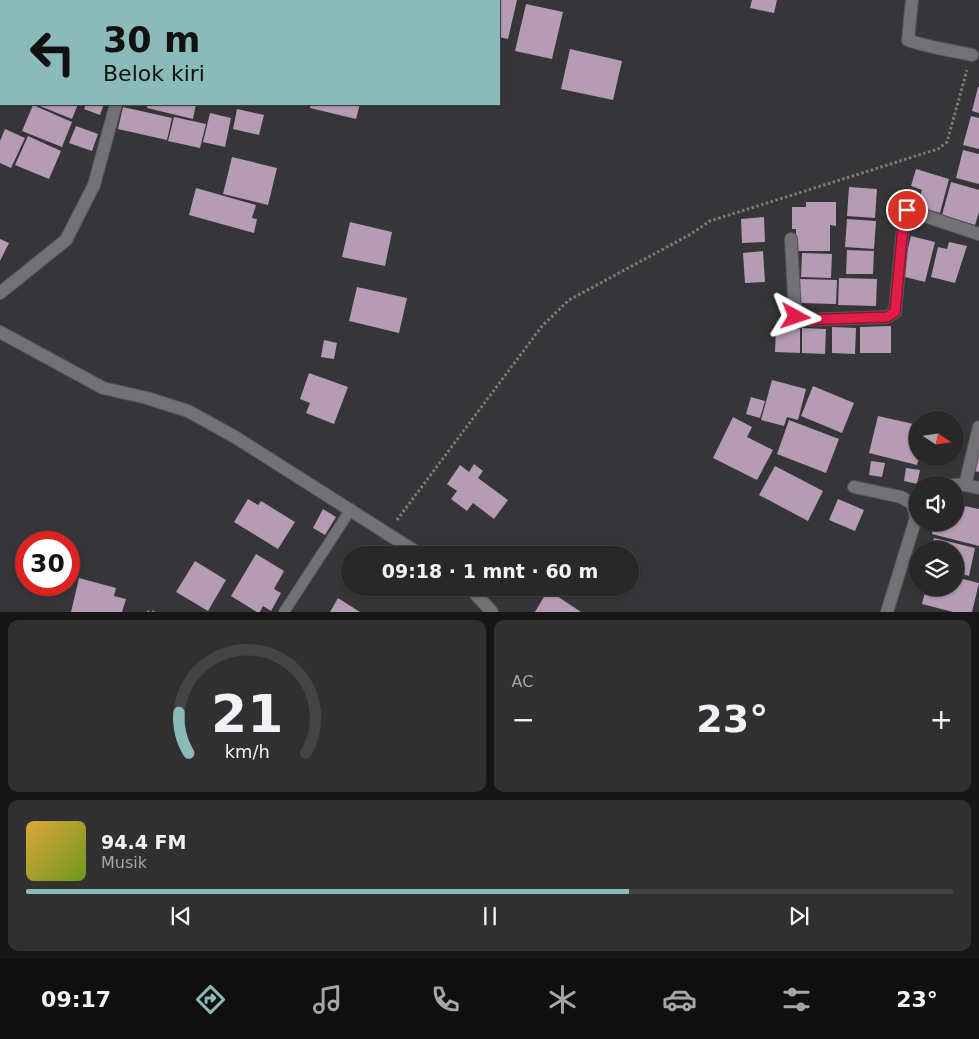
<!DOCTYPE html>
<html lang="id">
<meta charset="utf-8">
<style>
:root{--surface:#282829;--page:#303031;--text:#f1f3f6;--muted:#a5a6a8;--line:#444446;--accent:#8bbbb9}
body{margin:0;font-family:"DejaVu Sans",sans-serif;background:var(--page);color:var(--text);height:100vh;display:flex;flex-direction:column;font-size:19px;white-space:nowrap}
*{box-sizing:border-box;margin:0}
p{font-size:16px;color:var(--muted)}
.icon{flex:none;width:28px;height:28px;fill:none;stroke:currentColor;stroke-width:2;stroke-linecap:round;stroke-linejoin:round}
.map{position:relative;height:612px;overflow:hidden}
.panel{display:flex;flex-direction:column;gap:8px;padding:8px;background:#161617;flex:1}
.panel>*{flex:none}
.top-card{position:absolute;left:0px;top:0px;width:500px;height:105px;box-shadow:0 1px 4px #0004,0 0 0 1px var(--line);background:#8bbbb9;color:#111;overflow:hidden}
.needle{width:32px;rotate:103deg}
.controls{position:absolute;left:909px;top:411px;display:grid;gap:10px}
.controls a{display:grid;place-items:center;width:55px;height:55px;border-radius:50%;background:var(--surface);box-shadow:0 1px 4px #0004,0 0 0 1px var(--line);font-size:25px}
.speed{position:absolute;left:15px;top:531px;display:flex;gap:10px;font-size:25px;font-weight:700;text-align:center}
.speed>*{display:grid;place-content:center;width:65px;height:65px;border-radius:50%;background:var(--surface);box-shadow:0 1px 4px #0004,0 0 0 1px var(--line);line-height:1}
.speed .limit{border:8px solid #d22;background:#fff;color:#111}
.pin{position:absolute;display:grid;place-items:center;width:42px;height:42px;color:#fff;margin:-21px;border:2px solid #fff;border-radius:50%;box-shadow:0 1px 5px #0007}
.me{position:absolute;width:55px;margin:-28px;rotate:95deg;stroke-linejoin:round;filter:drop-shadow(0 0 4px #0008)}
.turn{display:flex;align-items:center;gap:18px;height:105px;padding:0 20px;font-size:22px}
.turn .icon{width:65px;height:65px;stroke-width:2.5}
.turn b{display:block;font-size:35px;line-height:42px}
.big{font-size:38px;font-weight:600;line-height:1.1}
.panel .widget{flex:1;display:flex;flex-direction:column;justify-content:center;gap:8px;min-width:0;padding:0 18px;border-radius:10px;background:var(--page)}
.panel .dial{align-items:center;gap:0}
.dial svg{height:130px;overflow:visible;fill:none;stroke:var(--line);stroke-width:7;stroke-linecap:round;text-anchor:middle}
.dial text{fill:var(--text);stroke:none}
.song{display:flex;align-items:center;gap:15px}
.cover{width:60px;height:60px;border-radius:8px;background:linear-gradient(135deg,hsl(40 70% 55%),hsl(80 70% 35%))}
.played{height:5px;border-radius:2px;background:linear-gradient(90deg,var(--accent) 65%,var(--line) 65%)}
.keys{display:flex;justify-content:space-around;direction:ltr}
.heat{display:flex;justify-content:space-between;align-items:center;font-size:28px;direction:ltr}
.panel .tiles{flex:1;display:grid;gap:8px;grid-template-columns:1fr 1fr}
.widget:last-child{grid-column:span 2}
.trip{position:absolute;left:341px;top:546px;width:298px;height:50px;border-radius:25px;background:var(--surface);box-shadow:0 1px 4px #0004,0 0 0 1px var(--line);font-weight:600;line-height:50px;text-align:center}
.tab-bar{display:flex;height:80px;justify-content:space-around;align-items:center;background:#101010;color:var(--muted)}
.tab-bar .icon{width:35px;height:35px}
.tab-bar .selected{color:var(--accent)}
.tab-bar b{font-size:22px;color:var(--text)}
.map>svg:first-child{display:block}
.building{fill:#b59bb3}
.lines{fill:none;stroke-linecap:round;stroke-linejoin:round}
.service-casing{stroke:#555457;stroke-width:12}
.minor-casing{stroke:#555457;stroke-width:14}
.path{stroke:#7c7b7d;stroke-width:3;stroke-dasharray:2.5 2.5;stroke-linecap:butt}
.service{stroke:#737175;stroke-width:10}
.minor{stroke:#737175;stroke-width:12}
.route-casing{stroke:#92132f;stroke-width:12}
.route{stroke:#e11d48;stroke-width:9}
</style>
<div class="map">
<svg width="979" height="612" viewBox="0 0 979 612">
<rect width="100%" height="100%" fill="#363537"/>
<g class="building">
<polygon points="499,0 517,0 508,39 499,37"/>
<polygon points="752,0 777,0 774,13 750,8"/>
<polygon points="526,4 563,12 552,59 515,51"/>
<polygon points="570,49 622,61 613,100 561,89"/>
<polygon points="978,87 979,87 979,113 972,111"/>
<polygon points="35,104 78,104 72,119"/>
<polygon points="86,104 104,104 100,115 84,109"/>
<polygon points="148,104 196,104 193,119 147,108"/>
<polygon points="310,104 360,104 356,119 310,108"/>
<polygon points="33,105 72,122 62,147 22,131"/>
<polygon points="123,107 172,118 167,140 118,129"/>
<polygon points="237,109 264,115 259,135 233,129"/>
<polygon points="210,113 231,118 225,147 203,142"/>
<polygon points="971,116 979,118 979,149 963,145"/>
<polygon points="174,117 206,124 200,148 168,141"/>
<polygon points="76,126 98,134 92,151 69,143"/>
<polygon points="5,129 25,138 11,168 0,163 0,141"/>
<polygon points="28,136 61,151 49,179 15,165"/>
<polygon points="963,150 979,154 979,184 956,178"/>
<polygon points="232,157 277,168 268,205 223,194"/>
<polygon points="916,169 949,179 940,213 917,206 922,190 911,186"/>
<polygon points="951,182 979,190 979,212 975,225 942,215"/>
<polygon points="849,187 877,189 875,218 847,216"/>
<polygon points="196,188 256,205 252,218 257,219 254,233 189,215"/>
<polygon points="806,202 836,202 836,226 830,225 830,251 796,251 796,229 792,229 792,207 806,207"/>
<polygon points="764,217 765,242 742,243 741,219"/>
<polygon points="847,219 876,221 874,249 845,247"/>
<polygon points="350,222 392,232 385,266 342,257"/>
<polygon points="911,236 935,242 925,282 901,276"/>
<polygon points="0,239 9,243 0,261"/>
<polygon points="949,242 967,246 955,283 931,277 938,247 947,249"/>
<polygon points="847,250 874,251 873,274 846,274"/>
<polygon points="763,251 765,282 745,283 743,253"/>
<polygon points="802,253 832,254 831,278 801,277"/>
<polygon points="839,278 877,279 876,306 838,305"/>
<polygon points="800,279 837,280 836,304 799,303"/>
<polygon points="357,287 407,298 399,333 349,321"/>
<polygon points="891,326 891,353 860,353 860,327"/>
<polygon points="832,327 856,328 855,354 832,353"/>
<polygon points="802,328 826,329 825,354 802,353"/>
<polygon points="776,329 800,329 800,353 775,352"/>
<polygon points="324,340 337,343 334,359 321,357"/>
<polygon points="309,373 348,387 334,424 306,413 310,403 300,399"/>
<polygon points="772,380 806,389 798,420 787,417 784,426 761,420"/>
<polygon points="813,386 854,403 842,433 801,416"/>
<polygon points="751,397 765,401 760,418 746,414"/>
<polygon points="878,416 918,425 919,458 917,465 869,453"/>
<polygon points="733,417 752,427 747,437 773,450 757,480 713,458"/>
<polygon points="789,420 839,439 826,473 777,454"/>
<polygon points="979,439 979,472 970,470"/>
<polygon points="871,461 885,463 882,477 869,475"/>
<polygon points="474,464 483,471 478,478 508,500 494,519 473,503 467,511 451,499 457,491 447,484 460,465 469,472"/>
<polygon points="775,466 823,491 808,521 759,495"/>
<polygon points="906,468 920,470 917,484 904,481"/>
<polygon points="248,499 258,505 261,501 295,522 278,549 234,522"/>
<polygon points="838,499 864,510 855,531 829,520"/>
<polygon points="955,504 979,509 979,546 932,534 934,522 955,522"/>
<polygon points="323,509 336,517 325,535 313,528"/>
<polygon points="934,538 975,548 969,576 955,572 955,550 931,550"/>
<polygon points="256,554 284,571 274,589 281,593 271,611 263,606 260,612 257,612 231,596"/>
<polygon points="195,561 226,580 208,611 176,592"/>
<polygon points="955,577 979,583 972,612 953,612 922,604 926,588 955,588"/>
<polygon points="79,578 116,588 114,596 126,599 122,612 71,612"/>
<polygon points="548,590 581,612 535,612"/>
<polygon points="338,598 360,612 330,612"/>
</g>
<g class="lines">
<g class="service-casing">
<polyline id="service" points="284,612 351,509"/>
</g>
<g class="minor-casing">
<g id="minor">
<polyline points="285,0 286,1"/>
<path d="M912,0L908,40C926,47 951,50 972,55"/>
<polyline points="132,1 133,0"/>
<polyline points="791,239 795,314 801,320 887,317 895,312 904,216 907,210 979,234"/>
<polyline points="0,293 66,240 94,185 116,104"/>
<polyline points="0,332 103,388 147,398 188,411 235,437 421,555"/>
<polyline points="938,485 965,485 979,488"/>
<polyline points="965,485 979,427"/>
<polyline points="854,487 901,497 913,504 916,518 887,612"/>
<polyline points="470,588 492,612"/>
</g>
</g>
<g class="path">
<polyline points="397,520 542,326 569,300 691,234 710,221 938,149 947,142 967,70"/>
<polyline points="147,612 156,612"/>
</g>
<use href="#service" class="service"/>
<use href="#minor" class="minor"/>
</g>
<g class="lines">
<g class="route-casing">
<polyline id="route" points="796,317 801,320 887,317 895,312 904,216 907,210"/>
</g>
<use href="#route" class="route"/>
</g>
</svg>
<div class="controls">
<a><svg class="needle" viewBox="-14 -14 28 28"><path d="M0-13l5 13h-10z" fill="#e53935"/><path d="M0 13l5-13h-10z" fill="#a5a6a8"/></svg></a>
<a><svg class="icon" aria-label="sound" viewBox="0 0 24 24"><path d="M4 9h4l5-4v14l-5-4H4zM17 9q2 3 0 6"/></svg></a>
<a><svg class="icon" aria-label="layers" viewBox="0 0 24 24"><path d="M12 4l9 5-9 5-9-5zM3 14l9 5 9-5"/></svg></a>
</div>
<div class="speed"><div class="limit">30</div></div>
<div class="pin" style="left:907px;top:210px;background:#d93025"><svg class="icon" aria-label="arrive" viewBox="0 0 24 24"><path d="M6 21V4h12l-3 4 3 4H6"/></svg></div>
<svg class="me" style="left:796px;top:317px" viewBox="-20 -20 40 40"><path d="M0-17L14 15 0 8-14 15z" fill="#e11d48" stroke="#fff" stroke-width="4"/></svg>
<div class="trip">09:18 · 1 mnt · 60 m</div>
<div class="top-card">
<div class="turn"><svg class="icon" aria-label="left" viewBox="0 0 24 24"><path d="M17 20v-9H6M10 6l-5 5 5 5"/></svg><div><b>30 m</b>Belok kiri</div></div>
</div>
</div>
<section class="panel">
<div class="tiles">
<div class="widget dial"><svg viewBox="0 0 100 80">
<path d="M14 69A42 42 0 1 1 86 69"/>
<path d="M14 69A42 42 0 0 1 8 44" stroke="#8bbbb9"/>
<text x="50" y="56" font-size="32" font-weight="700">21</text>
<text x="50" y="72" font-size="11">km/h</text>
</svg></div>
<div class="widget"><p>AC</p>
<div class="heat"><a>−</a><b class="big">23°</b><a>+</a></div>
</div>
<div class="widget">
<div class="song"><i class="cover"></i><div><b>94.4 FM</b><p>Musik</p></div></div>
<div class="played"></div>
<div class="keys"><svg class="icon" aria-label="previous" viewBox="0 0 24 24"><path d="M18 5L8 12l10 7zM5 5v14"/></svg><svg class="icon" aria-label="pause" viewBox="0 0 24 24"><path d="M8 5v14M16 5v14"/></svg><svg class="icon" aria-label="next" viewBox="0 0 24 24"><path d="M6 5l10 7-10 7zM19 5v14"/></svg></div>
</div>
</div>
</section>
<nav class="tab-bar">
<b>09:17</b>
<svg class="icon selected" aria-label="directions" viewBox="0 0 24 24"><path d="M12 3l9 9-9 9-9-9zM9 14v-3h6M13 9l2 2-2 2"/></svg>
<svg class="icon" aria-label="music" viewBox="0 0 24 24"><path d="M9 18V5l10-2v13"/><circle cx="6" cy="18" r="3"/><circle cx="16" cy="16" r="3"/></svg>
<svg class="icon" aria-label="phone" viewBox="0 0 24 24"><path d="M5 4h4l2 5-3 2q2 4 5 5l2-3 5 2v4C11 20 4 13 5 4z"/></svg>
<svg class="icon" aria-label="climate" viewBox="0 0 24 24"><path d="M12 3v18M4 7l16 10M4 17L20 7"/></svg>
<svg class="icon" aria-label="car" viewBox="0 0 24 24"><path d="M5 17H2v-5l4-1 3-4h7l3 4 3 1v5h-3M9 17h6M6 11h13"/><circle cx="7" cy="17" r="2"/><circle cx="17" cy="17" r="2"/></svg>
<svg class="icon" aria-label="filters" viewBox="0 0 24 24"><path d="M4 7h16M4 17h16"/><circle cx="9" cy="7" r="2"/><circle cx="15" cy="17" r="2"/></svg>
<b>23°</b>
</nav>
